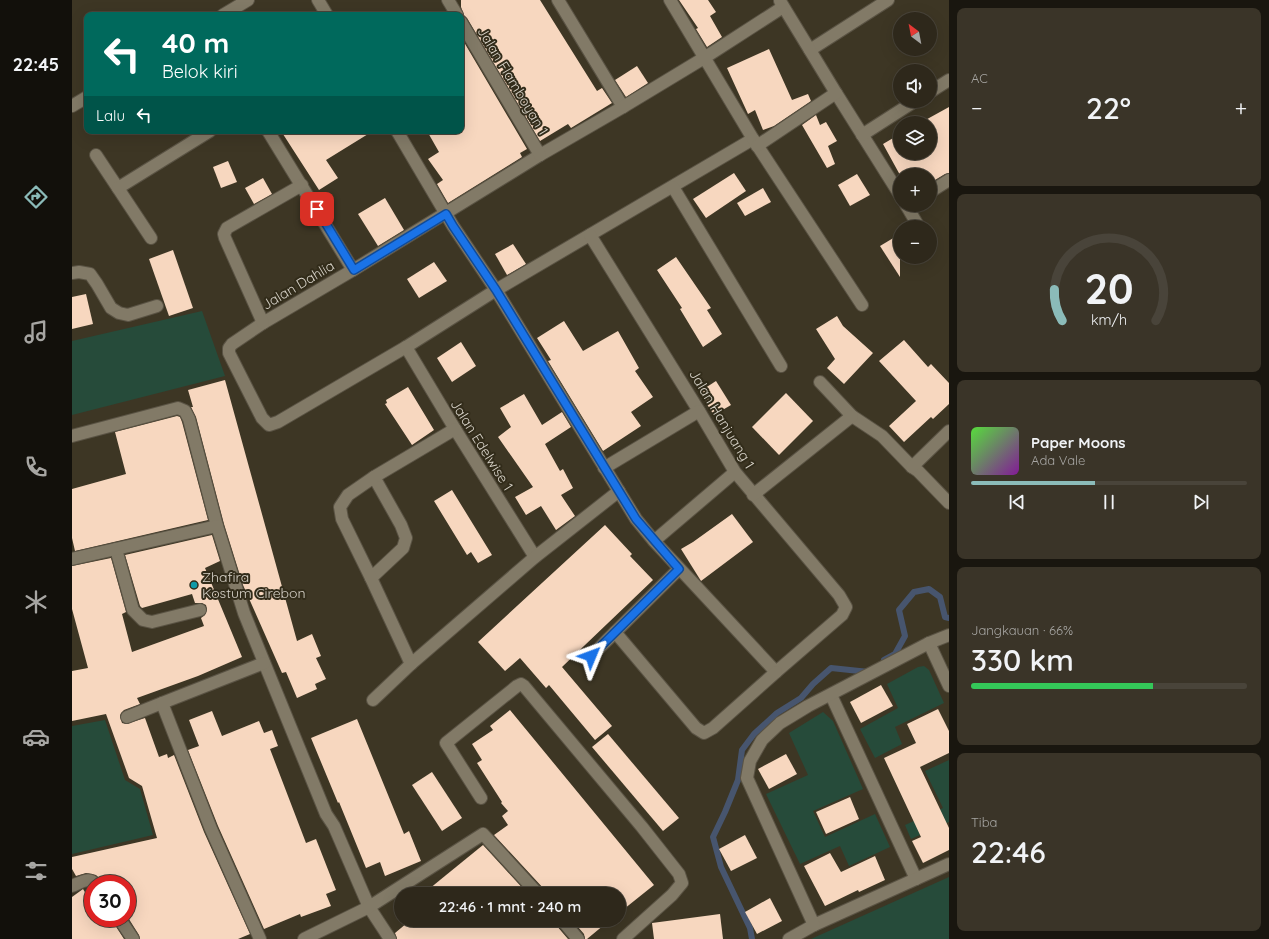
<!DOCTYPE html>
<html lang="id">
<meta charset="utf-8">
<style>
:root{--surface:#2e281b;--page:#3a3428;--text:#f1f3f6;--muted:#a7a6a3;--line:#49443a;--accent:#8bbbb9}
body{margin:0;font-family:Quicksand,sans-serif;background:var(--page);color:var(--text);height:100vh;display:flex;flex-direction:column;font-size:15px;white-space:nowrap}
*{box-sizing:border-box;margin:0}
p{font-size:13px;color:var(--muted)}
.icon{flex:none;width:22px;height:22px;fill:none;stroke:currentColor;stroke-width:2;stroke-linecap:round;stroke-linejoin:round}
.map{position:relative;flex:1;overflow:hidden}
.details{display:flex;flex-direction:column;gap:8px;padding:8px;background:#19160f;width:320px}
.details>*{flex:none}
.hud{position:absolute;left:12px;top:12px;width:380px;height:122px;border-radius:8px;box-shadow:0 4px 16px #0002,0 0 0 1px var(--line);background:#00695c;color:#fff;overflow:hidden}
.needle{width:26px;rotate:328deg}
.buttons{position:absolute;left:821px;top:12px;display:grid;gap:8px}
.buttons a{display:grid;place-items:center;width:44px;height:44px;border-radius:50%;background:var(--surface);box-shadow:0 4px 16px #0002,0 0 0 1px var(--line);font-size:20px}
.speed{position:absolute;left:12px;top:875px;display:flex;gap:8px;font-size:20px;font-weight:700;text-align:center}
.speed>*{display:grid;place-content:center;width:52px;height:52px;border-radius:50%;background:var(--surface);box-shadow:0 4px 16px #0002,0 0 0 1px var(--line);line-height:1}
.speed .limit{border:6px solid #d22;background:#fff;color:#111}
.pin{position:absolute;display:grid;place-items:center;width:34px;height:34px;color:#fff;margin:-17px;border-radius:8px;box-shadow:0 2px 6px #0006}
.me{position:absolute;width:44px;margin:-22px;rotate:46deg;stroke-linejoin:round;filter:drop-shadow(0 0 3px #0008)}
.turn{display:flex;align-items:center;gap:14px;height:84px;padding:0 12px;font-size:18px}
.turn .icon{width:52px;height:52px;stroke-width:2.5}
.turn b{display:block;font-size:28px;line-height:34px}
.then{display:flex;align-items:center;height:38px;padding:0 12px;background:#0003;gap:8px;font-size:15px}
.big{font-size:30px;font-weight:600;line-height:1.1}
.details .tile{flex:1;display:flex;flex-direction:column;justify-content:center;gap:6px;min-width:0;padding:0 14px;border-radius:8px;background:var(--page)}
.details .dial{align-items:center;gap:0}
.dial svg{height:104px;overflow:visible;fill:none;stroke:var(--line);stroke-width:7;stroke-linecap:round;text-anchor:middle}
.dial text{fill:var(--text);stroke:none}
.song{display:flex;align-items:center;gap:12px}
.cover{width:48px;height:48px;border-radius:6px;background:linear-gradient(135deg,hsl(110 70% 55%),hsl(290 70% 35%))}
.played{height:4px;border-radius:2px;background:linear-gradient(90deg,var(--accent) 45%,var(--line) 45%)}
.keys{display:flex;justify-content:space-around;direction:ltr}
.heat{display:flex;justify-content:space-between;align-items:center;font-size:22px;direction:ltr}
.charge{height:6px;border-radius:3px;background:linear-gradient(90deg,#34c759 66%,var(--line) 0)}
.trip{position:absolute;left:322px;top:887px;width:232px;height:40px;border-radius:20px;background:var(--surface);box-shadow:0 4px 16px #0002,0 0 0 1px var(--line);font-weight:600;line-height:40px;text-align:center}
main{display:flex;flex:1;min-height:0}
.tabs{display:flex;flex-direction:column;width:72px;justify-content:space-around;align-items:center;background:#12100b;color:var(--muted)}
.tabs .icon{width:28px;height:28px}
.tabs .current{color:var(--accent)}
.tabs b{font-size:18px;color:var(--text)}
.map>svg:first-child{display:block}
.grass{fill:#264b3a}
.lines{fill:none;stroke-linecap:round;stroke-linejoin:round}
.stream{stroke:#47556e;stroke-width:6}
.building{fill:#f7d7bf}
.street-casing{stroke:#5a5344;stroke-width:14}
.street{stroke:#827a67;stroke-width:12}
.route-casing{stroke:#114b97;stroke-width:10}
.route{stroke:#1a73e8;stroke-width:7}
.culture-dot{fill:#0f9aa8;stroke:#322c1a;stroke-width:1.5}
.labels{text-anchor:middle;stroke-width:4;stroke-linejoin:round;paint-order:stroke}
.street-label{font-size:14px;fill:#d7d2c8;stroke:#322c1a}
.poi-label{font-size:14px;fill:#d7d2c8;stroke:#322c1a;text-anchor:start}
</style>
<main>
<nav class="tabs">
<b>22:45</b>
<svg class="icon current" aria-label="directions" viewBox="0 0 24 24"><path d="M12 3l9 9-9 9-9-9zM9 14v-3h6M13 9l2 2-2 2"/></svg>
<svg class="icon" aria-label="music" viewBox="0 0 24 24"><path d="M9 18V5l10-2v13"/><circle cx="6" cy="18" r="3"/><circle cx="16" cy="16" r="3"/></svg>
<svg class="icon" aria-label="phone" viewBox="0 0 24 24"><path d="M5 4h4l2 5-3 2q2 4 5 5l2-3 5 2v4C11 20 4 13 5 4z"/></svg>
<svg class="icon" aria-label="climate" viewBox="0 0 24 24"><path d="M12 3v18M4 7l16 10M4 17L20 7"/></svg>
<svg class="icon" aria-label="car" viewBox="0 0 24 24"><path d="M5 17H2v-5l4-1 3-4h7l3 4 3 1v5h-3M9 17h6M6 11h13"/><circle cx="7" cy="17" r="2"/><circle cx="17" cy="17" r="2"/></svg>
<svg class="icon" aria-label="filters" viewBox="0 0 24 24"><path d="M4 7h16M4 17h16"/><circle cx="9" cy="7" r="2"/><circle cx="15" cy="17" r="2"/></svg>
</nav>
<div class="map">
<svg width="877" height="939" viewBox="0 0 877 939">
<rect width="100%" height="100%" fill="#3d3624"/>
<g class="grass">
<polygon points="130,311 153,376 0,415 0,341"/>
<polygon points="852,666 857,670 872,703 823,727 830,744 803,758 788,729 826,708 815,684 846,667"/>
<polygon points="751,712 761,721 791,789 741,811 753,837 803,814 818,847 777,866 768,846 728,864 694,794 736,775 717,733"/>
<polygon points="33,720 53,780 68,789 81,835 0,854 0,726"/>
<polygon points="877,760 877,822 839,839 833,825 871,808 853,771"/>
<polygon points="877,877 877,939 739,939"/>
</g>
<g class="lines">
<g class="stream">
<polyline points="812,660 823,654 833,636 827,610 842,592 857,589 868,597 873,617 877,618"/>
<polyline points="680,939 678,928 649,867 641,837 653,812 666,780 670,750 682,734 705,713 729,698 741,684 759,668 797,672"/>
</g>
</g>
<g class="building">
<polygon points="389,0 468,0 525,91 530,88 540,103 499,128 496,124 468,141 395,18 392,15 389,7"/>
<polygon points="607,0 636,0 644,12 638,16 650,37 635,47 624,29 626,28"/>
<polygon points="389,37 455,149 448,153 450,157 376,203 365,184 371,180 356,159 367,152 355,131 389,131"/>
<polygon points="697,49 720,100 736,94 739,101 702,126 691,130 683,110 676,114 655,68"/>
<polygon points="565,66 576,83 554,97 543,80"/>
<polygon points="877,107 877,173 873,174 858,183 858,175 828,175 811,144 828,134 828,153 858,153 858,123 848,123"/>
<polygon points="744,115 748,125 754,122 765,141 756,146 763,164 755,168 730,125"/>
<polygon points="209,131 301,131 254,160 266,178 247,190"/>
<polygon points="156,161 165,182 149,188 141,167"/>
<polygon points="662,173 674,191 634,218 621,199"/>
<polygon points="785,174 798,195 778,206 766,185"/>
<polygon points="191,178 200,194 182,204 173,188"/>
<polygon points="691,188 699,202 673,216 665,203"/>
<polygon points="313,198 332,230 306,246 286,214"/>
<polygon points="828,234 828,277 808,246"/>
<polygon points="441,244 454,264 435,275 423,254"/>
<polygon points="101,250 121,308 97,316 77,259"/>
<polygon points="604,257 639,308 635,310 650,334 631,347 608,309 610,308 585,270"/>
<polygon points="362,262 375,281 347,298 335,279"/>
<polygon points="14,294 21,324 0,329 0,297"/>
<polygon points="765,316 771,326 801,353 772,384 755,368 763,359 744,329"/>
<polygon points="492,321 511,351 546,331 567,368 563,371 581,397 559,412 569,426 531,451 476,361 479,360 465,338"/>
<polygon points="832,340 856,367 859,364 877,383 877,404 861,419 859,417 832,442 817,426 844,401 807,361"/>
<polygon points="389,342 404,366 380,382 365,358"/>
<polygon points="153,380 225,641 240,634 249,656 244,658 254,679 243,684 245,689 225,698 214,672 210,673 171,585 152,524 124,417 119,407 121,407 116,390"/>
<polygon points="644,381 659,405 642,415 627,392"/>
<polygon points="336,387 362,430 340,445 313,404 315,403 314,400"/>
<polygon points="714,393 741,421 707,455 680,427"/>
<polygon points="452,394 470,425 490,412 499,427 473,444 488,471 491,469 501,488 489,495 503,516 484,530 469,506 454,515 443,497 461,487 426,437 439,427 428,408"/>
<polygon points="105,416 108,417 110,422 136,520 3,551 0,538 0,489 54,474 43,432"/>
<polygon points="380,490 420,555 406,563 399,552 395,555 362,501"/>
<polygon points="660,514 681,542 629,581 609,549 621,542"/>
<polygon points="533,525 560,554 558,556 581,580 490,667 540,726 523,740 477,685 474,688 448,658 433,671 406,642"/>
<polygon points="140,535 148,561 133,568 170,657 126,676 65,698 68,704 52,710 49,713 48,716 50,723 54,724 73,718 87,757 95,754 96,758 102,755 132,832 178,934 166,939 68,939 67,935 55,916 55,884 30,884 28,879 24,875 14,873 4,876 0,869 0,857 85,838 70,786 57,778 34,714 0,721 0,671 16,668 0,609 0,566 39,558 54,612 50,614 60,652 132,626 129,618 133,615 135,609 134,605 130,603 123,603 120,594 70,608 68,606 53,555"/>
<polygon points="809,685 821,706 789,723 778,702"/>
<polygon points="866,709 877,731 877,753 848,767 877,828 877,850 851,863 840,841 849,837 812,758 844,743 835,724"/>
<polygon points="438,710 582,885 547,913 547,894 473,894 472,889 422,835 436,825 430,816 436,811 429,803 430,802 405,763 410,760 400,744 421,730 418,726"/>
<polygon points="140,711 150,736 187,721 192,733 200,730 206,746 198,749 234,843 244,839 264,890 254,894 259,906 229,917 228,914 192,929 146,826 116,750 127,746 117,720"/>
<polygon points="285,719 332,834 337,831 349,861 313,876 308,862 294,868 267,802 266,803 239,738"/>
<polygon points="536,734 607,818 591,831 520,747"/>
<polygon points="714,754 725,774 697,789 686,769"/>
<polygon points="360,772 390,818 370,831 340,785"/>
<polygon points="778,797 787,819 754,834 744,812"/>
<polygon points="673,835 685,858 659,871 647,849"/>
<polygon points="411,845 456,894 351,894 368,880"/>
<polygon points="758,853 769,872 803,856 813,880 787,892 786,890 753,906 732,866"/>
<polygon points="11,889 21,905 21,918 40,918 41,922 52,939 0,939 0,897"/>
<polygon points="698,898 710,921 685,934 673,912"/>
<polygon points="648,914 651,939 582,939 580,923"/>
<polygon points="332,920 483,920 484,925 496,939 325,939 323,933 335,923"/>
<polygon points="500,920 538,920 515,939 513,939 512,934"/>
</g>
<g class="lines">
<g class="street-casing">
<g id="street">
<polyline points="246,0 255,15"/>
<polyline points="376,0 385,15"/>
<polyline points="486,0 551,107"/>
<polyline points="598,0 681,139 424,290 334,347 206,422 197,425 190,418 157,353 157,348 160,344 191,323 281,270 468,155 551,107 632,58 711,7"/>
<polyline points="151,15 176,0"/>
<polyline points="389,22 468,155"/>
<polyline points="738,50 816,0"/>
<polyline points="858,92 877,80"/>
<polyline points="764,93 828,195"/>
<polyline points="0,106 15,97"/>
<polyline points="196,131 281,270"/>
<polyline points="325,131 381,226 424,290 564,519 582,541"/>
<polyline points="790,135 843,101"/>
<polyline points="681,139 790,305"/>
<polyline points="685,146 764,93 708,1"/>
<polyline points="24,155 79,238"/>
<polyline points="601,187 709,366"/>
<polyline points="46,188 138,131"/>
<polyline points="858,192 877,180"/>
<polyline points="834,205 847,227"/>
<polyline points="518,235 627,411 663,472 767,595 774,607 770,615 704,672 582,541 663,472"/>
<polyline points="0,273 7,272 18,274 25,284 39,308 47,313 56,315 85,306"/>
<polyline points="191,323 153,238 152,234 155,228 230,185"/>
<polyline points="334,347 383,429 463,557"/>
<polyline points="748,382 780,416 810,436 840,467 846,471 877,503"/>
<polyline points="0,436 106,408 113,411 117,419 145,526 172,613 254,814 262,826 297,907 318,939"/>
<polyline points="840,467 877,431"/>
<polyline points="532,468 627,411"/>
<polyline points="681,495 780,416"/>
<polyline points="44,549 61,610 71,620 80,622 128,610"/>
<polyline points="0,559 145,526"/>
<polyline points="299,578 331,548 334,538 329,525 302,477"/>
<polyline points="543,632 624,728 632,733 641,728 704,672"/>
<polyline points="857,643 877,686"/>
<polyline points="519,656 607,569"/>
<polyline points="339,664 299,578 270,519 268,507 276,495 302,477 383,429"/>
<polyline points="759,695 844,879"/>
<polyline points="301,700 339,664 463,557 547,491"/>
<polyline points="55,717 90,703"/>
<polyline points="409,798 374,743 445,686 449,684 452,686 570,827 607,874 610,883 600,895 551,939"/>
<path d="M0,886C8,883 17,876 23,884"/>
<polyline points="47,918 61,939"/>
<polyline points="490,920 506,939"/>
<polyline points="742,925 877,864"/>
<polyline points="188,939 139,829 90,703 192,663"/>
<polyline points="232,939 297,907 411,834 466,894"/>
<polyline points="717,939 742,925 675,778 678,761 690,740 708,723 736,706 857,643 877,635"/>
</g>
</g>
<use href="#street" class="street"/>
</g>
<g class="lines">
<g class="route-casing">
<polyline id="route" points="245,209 282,270 374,214 381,226 424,290 564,519 607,569 519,656"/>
</g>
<use href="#route" class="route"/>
</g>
<circle class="culture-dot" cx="122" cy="585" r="4"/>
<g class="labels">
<g class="street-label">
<text transform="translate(441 81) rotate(59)" y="5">Jalan Flamboyan 1</text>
<text transform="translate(226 285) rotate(-31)" y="5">Jalan Dahlia</text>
<text transform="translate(650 419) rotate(59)" y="5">Jalan Hanjuang 1</text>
<text transform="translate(410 445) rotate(58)" y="5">Jalan Edelwise 1</text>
</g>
<g class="poi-label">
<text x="130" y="582">Zhafira<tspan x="130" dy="16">Kostum Cirebon</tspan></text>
</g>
</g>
</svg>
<div class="buttons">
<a><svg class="needle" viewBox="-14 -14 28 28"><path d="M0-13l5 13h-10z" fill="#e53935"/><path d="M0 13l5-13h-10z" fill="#a7a6a3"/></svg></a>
<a><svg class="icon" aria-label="sound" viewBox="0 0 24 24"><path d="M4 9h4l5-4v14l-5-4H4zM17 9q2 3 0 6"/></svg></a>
<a><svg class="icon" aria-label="layers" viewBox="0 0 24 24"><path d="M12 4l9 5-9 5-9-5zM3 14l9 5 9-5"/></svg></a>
<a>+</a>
<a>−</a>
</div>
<div class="speed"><div class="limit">30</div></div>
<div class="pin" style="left:245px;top:209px;background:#d93025"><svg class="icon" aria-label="arrive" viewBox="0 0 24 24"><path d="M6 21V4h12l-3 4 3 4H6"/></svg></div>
<svg class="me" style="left:519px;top:656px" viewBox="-20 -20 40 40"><path d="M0-17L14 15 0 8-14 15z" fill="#1a73e8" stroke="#fff" stroke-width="4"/></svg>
<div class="trip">22:46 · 1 mnt · 240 m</div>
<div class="hud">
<div class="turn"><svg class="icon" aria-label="left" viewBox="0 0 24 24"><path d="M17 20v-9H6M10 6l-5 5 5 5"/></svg><div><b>40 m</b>Belok kiri</div></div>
<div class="then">Lalu<svg class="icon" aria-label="left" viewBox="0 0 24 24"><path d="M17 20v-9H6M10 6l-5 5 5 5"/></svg></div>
</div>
</div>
<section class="details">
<div class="tile"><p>AC</p>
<div class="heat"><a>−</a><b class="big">22°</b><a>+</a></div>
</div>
<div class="tile dial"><svg viewBox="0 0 100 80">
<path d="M14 69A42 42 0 1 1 86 69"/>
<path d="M14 69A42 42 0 0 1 8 45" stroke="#8bbbb9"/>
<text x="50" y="56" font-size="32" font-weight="700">20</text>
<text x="50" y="72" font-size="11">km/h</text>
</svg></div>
<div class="tile">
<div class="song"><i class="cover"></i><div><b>Paper Moons</b><p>Ada Vale</p></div></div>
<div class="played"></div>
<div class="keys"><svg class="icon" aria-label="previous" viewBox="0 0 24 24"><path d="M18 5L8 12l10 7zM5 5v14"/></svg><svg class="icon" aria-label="pause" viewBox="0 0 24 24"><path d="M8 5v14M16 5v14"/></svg><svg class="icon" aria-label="next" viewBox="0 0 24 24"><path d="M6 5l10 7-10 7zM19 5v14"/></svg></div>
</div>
<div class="tile"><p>Jangkauan · 66%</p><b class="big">330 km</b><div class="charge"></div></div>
<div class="tile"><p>Tiba</p><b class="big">22:46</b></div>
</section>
</main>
